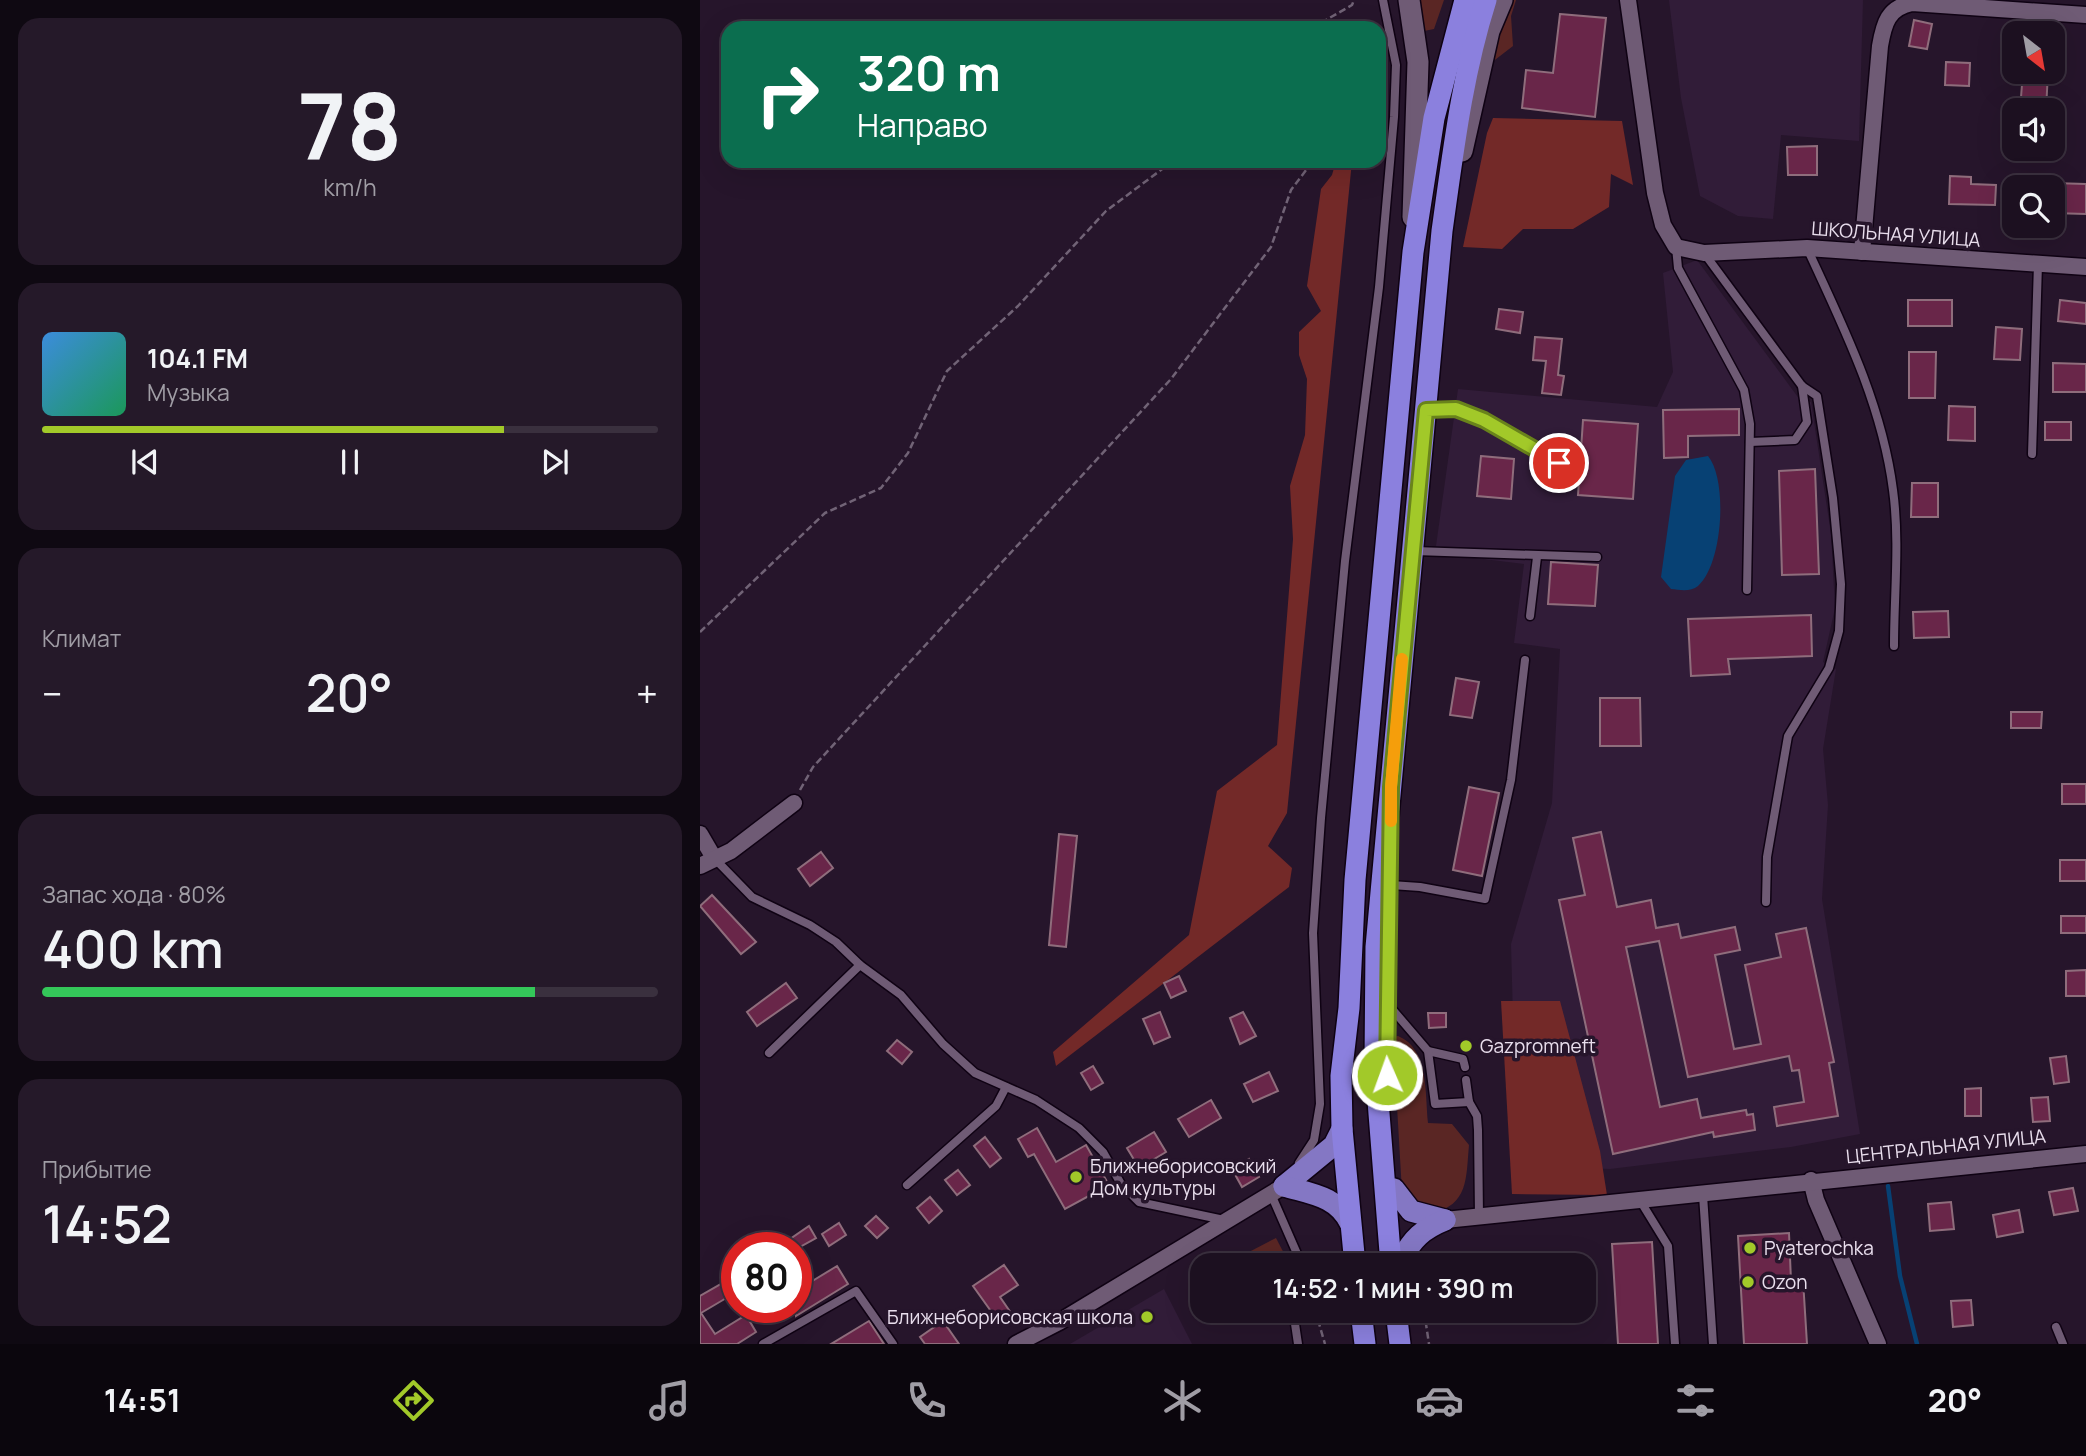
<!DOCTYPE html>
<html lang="ru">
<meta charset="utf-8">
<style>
:root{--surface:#1c1020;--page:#251929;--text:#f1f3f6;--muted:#a09da5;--line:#3a303e;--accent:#a2c929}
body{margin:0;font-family:Manrope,sans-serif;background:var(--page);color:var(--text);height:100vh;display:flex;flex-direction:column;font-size:26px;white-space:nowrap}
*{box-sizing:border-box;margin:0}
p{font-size:23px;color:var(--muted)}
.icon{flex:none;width:38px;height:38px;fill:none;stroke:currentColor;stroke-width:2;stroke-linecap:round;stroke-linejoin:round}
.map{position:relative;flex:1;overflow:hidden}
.sheet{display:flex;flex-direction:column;gap:18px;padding:18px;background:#0f0912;width:700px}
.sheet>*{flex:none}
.guide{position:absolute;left:21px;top:21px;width:665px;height:147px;border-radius:21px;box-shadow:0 7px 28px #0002,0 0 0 2px var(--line);background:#0b6e4f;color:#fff;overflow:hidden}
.needle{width:46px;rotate:149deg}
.controls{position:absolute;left:1302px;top:21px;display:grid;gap:14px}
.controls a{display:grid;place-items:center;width:63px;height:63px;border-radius:14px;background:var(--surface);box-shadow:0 7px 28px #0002,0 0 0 2px var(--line);font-size:35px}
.speed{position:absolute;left:21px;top:1232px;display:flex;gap:14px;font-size:35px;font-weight:700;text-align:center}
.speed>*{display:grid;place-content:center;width:91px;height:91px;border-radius:50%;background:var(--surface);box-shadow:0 7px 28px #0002,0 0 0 2px var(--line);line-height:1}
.speed .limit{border:10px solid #d22;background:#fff;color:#111}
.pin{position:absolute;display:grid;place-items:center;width:60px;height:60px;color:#fff;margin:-30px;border:4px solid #fff;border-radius:50%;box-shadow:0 2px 7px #0007}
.me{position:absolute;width:77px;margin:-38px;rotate:358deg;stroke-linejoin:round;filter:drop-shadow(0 0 5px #0008)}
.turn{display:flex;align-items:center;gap:24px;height:147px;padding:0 21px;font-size:32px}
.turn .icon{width:91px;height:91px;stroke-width:2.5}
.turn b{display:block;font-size:49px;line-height:60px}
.big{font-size:52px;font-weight:600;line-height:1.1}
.sheet .card{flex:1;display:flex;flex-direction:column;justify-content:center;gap:10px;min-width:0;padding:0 24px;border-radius:21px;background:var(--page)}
.sheet .dial{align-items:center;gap:0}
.dial b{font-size:91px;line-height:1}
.song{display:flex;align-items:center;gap:21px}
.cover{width:84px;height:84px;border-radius:10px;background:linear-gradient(135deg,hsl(210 70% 55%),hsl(150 70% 35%))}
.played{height:7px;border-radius:4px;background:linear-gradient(90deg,var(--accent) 75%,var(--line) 75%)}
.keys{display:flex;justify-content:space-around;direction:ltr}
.heat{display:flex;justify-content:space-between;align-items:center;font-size:38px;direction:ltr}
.charge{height:10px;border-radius:5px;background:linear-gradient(90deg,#34c759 80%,var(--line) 0)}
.trip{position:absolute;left:490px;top:1253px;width:406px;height:70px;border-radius:21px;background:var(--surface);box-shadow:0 7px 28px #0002,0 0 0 2px var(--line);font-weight:600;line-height:70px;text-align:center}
.tab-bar{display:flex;height:112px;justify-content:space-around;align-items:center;background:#0b060d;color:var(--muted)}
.tab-bar .icon{width:49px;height:49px}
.tab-bar .selected{color:var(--accent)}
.tab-bar b{font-size:32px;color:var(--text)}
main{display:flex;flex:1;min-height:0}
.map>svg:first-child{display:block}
.built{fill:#311c38}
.green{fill:#5a2624}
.forest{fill:#732928}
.water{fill:#074174}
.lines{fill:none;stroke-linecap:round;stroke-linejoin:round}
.stream{stroke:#074174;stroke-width:4.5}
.building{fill:#692649;stroke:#8f6d7c;stroke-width:2}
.service-casing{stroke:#0f0213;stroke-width:11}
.minor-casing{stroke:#0f0213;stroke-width:19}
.tertiary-casing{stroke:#0f0213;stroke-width:24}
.primary-casing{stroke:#0f0213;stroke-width:24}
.trunk-casing{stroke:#0f0213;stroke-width:24}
.path{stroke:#716376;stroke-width:2.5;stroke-dasharray:7 3.5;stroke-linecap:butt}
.service{stroke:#6f5b75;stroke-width:8}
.minor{stroke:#6f5b75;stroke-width:16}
.tertiary{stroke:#6f5b75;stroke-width:21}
.primary{stroke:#8477c4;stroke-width:21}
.trunk{stroke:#8b80de;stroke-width:21}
.route-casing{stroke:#69831b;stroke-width:18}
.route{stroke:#a2c929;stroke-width:12}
.slow{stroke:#f59e0b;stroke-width:12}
.poi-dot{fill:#a2c929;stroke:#26152b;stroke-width:2.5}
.labels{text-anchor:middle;stroke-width:7;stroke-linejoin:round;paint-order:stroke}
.street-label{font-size:19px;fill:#e9deed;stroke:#26152b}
.poi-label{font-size:19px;fill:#e9deed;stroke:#26152b;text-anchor:start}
</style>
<main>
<section class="sheet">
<div class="card dial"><b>78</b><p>km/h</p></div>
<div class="card">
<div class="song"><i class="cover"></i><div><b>104.1 FM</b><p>Музыка</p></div></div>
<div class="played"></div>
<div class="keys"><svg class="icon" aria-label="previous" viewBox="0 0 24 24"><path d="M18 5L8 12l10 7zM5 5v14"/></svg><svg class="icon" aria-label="pause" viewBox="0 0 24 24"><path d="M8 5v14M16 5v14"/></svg><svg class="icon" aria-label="next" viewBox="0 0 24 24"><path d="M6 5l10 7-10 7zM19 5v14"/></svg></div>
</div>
<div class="card"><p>Климат</p>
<div class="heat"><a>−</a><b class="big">20°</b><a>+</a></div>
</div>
<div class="card"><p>Запас хода · 80%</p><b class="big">400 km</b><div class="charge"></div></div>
<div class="card"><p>Прибытие</p><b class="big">14:52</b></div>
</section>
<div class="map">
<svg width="1386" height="1344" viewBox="0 0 1386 1344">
<rect width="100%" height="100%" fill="#26152b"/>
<g class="built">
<polygon points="969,0 1163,0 1159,141 1081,135 1073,219 1038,216 1000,196 981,98"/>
<polygon points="997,260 1100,400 1111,402 1131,534 1135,608 1123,662 1136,669 1123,749 1128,805 1122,899 1160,1134 1091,1147 910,1169 817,1165 811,944 852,803 860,649 814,643 824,564 735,553 758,389 957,407 973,372 963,273"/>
<polygon points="464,1289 492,1344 370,1344"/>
</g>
<g class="green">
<polygon points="716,0 744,0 734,29 724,31"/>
<polygon points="812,0 816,0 811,16 813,46 787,66"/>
<path d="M698,1036C729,1048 725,1095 728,1123L752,1124L769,1145C766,1177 769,1206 731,1213L702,1192L693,1037Z"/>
<polygon points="576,1238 590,1265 524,1265"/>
</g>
<g class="forest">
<polygon points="793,118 922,121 933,185 911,174 909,207 873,229 823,229 802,249 763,247 787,133"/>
<polygon points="636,161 652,161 587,813 568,846 592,868 589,887 356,1066 353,1052 489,935 517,791 577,745 593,539 590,486 605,435 607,379 599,355 599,332 621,311 607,286 621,189 632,175"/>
<polygon points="801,1001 860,1001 900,1151 907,1195 812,1194"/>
</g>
<path class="water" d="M1008,456C1028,480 1023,564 998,586C991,592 980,590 971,589L961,577L975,476L986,460Z"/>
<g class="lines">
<polyline class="stream" points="1188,1186 1200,1276 1217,1344"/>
</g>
<g class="building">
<polygon points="860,14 906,18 895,117 822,108 826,70 853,73"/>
<polygon points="1214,20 1232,24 1227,49 1209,46"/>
<polygon points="1246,62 1270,63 1269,86 1245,85"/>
<polygon points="1323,72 1348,72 1346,110 1320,110"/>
<polygon points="1117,146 1117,175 1088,175 1087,147"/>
<polygon points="1250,176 1271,177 1271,184 1296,185 1295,205 1249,204"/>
<polygon points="1353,183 1386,184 1386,214 1353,213"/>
<rect x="1208" y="300" width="44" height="26"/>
<polygon points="1360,300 1386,303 1386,324 1358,321"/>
<polygon points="799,309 823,312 820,333 796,329"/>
<polygon points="1296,327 1322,329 1320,360 1294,359"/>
<polygon points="835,337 862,339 858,375 864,376 861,395 842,393 846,361 833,360"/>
<polygon points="1209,352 1236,352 1235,398 1209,398"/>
<polygon points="1353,363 1386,364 1386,392 1353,392"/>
<polygon points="1249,406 1275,407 1275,441 1248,440"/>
<polygon points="1039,409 1039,435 988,436 988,457 964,458 963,410"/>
<polygon points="883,420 938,424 933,499 878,495"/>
<rect x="1345" y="422" width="26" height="18"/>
<polygon points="781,456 814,459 811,499 777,496"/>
<polygon points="1115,469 1119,574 1082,575 1079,471"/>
<polygon points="1212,483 1238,483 1238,517 1211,517"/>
<polygon points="851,562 898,565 895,606 848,604"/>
<polygon points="1248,611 1249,637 1214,638 1213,612"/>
<polygon points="1111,615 1112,656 1028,659 1030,674 991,676 988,619"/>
<polygon points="756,678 779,682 772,718 750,715"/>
<polygon points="900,698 940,698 941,746 900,746"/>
<polygon points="1311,712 1342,712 1341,728 1311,728"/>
<rect x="1362" y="784" width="24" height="20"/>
<polygon points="769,787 799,793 782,876 753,870"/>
<polygon points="901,832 917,907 951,900 956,928 978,924 981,938 1035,927 1040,950 1015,955 1034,1049 1061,1044 1045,965 1081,957 1076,934 1106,928 1134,1062 1129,1063 1138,1116 1077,1126 1074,1107 1104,1102 1099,1070 1092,1071 1089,1056 988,1077 959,941 926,947 960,1107 997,1099 1001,1118 1046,1110 1047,1115 1053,1114 1055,1130 1014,1137 1013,1132 913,1154 859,900 885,895 873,838"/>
<polygon points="359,834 377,836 366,947 349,945"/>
<polygon points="121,852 133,868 110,886 98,869"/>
<rect x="1360" y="860" width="26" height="21"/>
<polygon points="12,895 56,942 41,954 0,906"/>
<rect x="1361" y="916" width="25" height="17"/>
<polygon points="1386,970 1386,996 1366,996 1366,971"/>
<polygon points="479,976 486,991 471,998 464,983"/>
<polygon points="86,983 97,998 57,1026 47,1012"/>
<polygon points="460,1012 470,1037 454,1044 443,1019"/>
<polygon points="543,1012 556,1036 540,1044 530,1018"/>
<polygon points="728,1013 746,1013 746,1027 729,1028"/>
<polygon points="197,1040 212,1052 202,1064 187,1051"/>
<polygon points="1366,1056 1369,1082 1354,1084 1350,1058"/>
<polygon points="393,1066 403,1083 391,1090 381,1073"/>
<polygon points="569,1072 578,1091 553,1102 544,1084"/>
<polygon points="1281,1088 1281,1116 1265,1116 1265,1089"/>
<polygon points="1348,1097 1350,1121 1333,1122 1331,1098"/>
<polygon points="511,1100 521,1118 489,1137 478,1119"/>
<polygon points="337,1128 356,1162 386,1145 409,1185 365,1209 334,1154 328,1157 318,1139"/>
<polygon points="454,1132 466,1152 439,1168 427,1148"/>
<polygon points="285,1137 301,1158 290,1167 274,1146"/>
<polygon points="549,1159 559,1177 542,1187 532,1169"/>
<polygon points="258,1170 270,1185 257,1195 245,1180"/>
<polygon points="1373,1188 1378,1211 1354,1215 1349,1192"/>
<polygon points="230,1197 242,1211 229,1223 217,1208"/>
<polygon points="1251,1202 1254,1229 1230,1231 1228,1204"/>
<polygon points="1319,1210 1323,1232 1297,1237 1293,1215"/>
<polygon points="176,1216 188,1228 177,1238 165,1226"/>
<polygon points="139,1223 146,1235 129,1246 122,1234"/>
<polygon points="109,1226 116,1238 98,1248 77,1248"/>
<polygon points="1089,1233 1091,1281 1103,1280 1107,1344 1044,1344 1038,1236"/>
<polygon points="952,1242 958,1344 918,1344 912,1244"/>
<polygon points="304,1265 318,1285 300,1297 311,1313 298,1321 273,1286"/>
<polygon points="137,1266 148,1284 96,1316 96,1291"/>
<polygon points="21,1284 28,1297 1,1313 15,1334 46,1315 56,1332 37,1344 0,1344 0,1296"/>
<polygon points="1271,1300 1273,1325 1253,1327 1251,1301"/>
<polygon points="169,1321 184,1344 131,1344"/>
<polygon points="243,1321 259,1344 225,1344 220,1337"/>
</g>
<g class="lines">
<g class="service-casing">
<g id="service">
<polyline points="976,247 978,268 1044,390 1050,424 1047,590"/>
<path d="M1107,248C1143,326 1182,404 1193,490C1200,542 1194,594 1194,646"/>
<polyline points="1004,253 1102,386 1117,396 1133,498 1141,584 1139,631 1129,668 1088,736 1067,857 1066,902"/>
<polyline points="726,410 756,409 784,420 859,463"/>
<polyline points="1050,442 1095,440 1107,422 1102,386"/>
<polyline points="1332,454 1338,264"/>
<polyline points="715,551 897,557"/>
<polyline points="830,616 837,557"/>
<polyline points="15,859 52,897 110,925 136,942 160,965 201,995 243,1044 275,1073 336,1100 379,1128 403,1152 421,1184 439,1202 524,1220"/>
<polyline points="691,885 720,887 785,899 811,780 825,660"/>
<polyline points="686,1002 728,1051 763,1059 765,1067"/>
<polyline points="728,1051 735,1104 769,1102"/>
<polyline points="69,1053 160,965"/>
<polyline points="766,1080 769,1102 777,1116 778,1130 779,1216"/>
<polyline points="599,1163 614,1140 620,1104 613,933 621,818 645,561 679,287 694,117 696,65 683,0"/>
<polyline points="207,1185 296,1106 306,1087"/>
<polyline points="571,1194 602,1265"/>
<polyline points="1003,1195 1013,1344"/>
<polyline points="941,1202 968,1246 975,1344"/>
<polyline points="1356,1327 1363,1344"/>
<polyline points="63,1344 156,1291 193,1344"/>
<polyline points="598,1344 594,1317 611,1311"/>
</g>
</g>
<g class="minor-casing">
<g id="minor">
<polyline points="928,0 955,193 963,225 976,247 1004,253 1107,248 1386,267"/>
<path d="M1162,252L1180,46C1184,23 1188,8 1212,3L1386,15"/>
<polyline points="0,834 14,858"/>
<polyline points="0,866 31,851 94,803"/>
<polyline points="1111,1180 1116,1200 1178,1344"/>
<polyline points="745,1220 1386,1154"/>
<polyline points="316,1344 359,1322 584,1186"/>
</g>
</g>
<g class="tertiary-casing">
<g id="tertiary">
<polyline points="709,0 718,62 713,217"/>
<polyline points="762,151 789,31 802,0"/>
</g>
</g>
<g class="primary-casing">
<g id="primary">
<polyline points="584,1186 634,1145 642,1129"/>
<path d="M584,1186C611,1194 637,1196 650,1223"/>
<polyline points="694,1189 711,1211 745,1220"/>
<path d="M702,1259C712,1239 723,1229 745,1220"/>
</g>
</g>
<g class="trunk-casing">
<g id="trunk">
<polyline points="655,1265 642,1129 641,1076 649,1008 655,880 713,252 734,118 765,0"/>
<path d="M691,1265L675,1063L676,947L742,231C753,153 762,75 786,0"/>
<polyline points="661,1311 665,1344"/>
<polyline points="696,1311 700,1344"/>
</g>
</g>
<g class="path">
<polyline points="612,28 652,5 654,0"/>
<polyline points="0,632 125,513 181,488 208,453 247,371 318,306 406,211 473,161"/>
<polyline points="100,790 113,767 471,379 571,247 591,190 613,161"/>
<polyline points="724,1311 729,1344"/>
<polyline points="618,1320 625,1344"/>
</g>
<use href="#service" class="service"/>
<use href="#minor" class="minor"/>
<use href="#tertiary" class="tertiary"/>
<use href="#primary" class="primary"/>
<use href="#trunk" class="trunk"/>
</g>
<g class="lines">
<g class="route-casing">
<polyline id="route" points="687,1075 691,787 726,410 756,409 784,420 859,463"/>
</g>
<use href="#route" class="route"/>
<polyline class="slow" points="691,821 691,787 702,659"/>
</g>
<g class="poi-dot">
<circle cx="766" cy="1046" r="7"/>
<circle cx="376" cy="1177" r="7"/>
<circle cx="1050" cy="1248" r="7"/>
<circle cx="1048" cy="1282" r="7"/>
<circle cx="447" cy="1317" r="7"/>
</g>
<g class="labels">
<g class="street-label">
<text transform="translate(1196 234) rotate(4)" y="7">ШКОЛЬНАЯ УЛИЦА</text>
<text transform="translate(1246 1146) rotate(-6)" y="7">ЦЕНТРАЛЬНАЯ УЛИЦА</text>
</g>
<g class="poi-label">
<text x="780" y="1053">Gazpromneft</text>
<text x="390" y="1173">Ближнеборисовский<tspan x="390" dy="22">Дом культуры</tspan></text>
<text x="1064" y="1255">Pyaterochka</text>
<text x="1062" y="1289">Ozon</text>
<text x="433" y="1324" text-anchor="end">Ближнеборисовская школа</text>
</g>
</g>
</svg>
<div class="controls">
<a><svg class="needle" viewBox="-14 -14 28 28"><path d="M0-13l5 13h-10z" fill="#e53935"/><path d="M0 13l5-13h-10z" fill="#a09da5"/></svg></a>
<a><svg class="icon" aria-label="sound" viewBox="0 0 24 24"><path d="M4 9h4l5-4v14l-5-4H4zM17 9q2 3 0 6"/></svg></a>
<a><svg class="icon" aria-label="search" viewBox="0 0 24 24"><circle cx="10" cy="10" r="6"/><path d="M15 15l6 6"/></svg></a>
</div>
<div class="speed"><div class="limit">80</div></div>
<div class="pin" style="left:859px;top:463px;background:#d93025"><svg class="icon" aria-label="arrive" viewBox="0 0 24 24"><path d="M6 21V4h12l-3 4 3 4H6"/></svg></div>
<svg class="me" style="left:687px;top:1075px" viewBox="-20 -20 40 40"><circle r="17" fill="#a2c929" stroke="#fff" stroke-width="3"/><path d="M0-11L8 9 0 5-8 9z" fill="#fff"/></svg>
<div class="trip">14:52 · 1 мин · 390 m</div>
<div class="guide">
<div class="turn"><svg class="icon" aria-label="right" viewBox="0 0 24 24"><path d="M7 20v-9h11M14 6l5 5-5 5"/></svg><div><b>320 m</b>Направо</div></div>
</div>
</div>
</main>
<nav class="tab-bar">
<b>14:51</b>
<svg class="icon selected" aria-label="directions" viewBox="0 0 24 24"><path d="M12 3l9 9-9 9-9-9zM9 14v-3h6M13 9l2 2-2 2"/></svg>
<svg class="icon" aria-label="music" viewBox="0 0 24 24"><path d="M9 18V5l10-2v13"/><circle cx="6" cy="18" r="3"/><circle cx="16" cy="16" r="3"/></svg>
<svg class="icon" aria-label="phone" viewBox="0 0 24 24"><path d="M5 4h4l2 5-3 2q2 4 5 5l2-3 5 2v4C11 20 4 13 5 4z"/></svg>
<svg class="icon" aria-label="climate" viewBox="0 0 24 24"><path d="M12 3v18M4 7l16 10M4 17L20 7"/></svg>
<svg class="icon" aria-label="car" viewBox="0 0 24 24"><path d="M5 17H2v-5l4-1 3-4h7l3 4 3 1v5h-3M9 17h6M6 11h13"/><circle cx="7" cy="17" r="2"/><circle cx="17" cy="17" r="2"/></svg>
<svg class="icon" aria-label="filters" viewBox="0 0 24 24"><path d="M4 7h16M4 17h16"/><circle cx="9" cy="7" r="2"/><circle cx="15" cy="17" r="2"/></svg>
<b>20°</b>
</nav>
